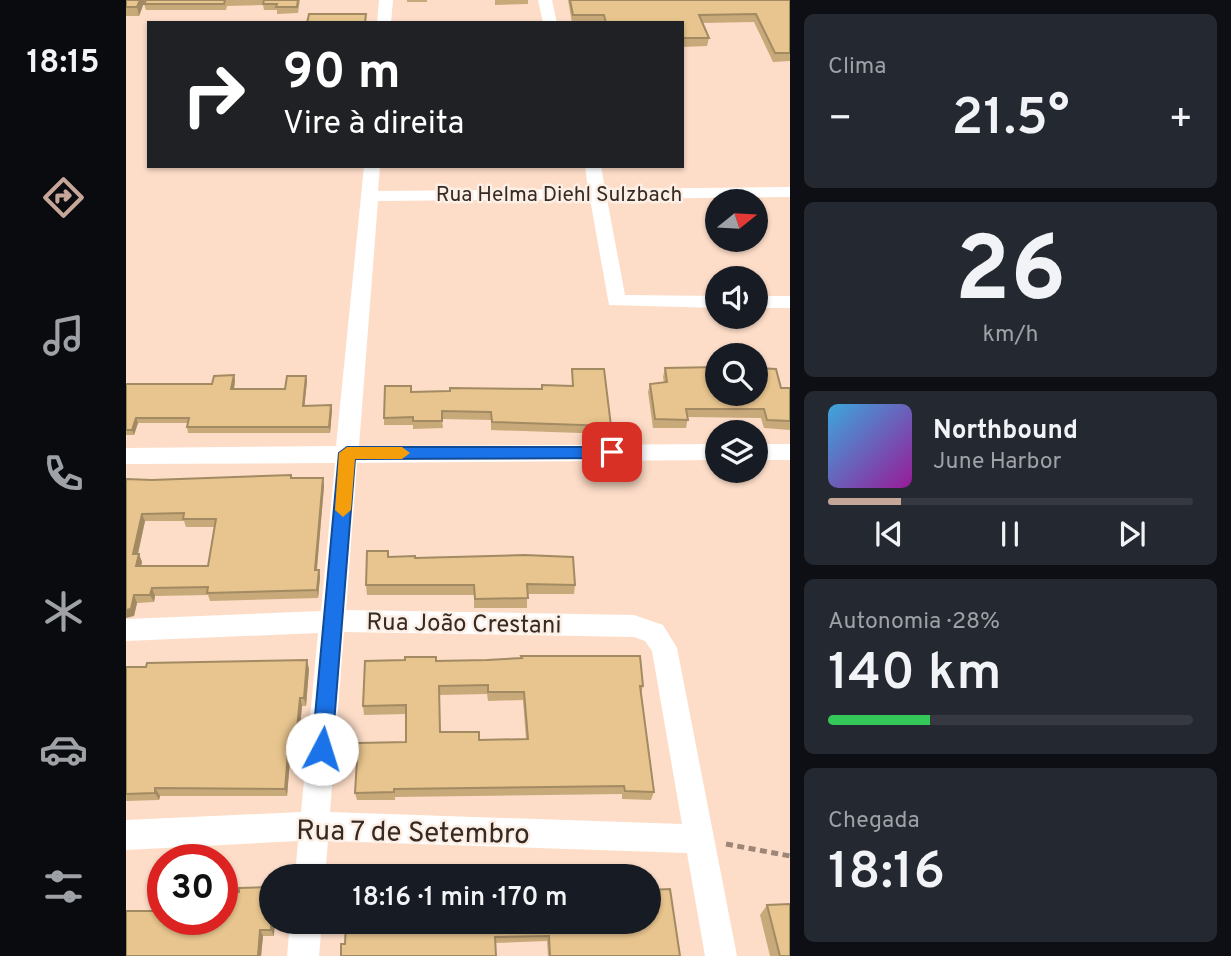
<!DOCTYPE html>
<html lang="pt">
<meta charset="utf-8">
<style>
:root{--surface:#171b24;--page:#242831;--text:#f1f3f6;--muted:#9ea1a6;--line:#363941;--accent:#c6a698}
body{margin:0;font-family:Overpass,sans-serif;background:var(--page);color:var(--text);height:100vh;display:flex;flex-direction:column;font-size:26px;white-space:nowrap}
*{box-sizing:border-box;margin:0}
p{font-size:23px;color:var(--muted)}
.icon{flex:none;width:38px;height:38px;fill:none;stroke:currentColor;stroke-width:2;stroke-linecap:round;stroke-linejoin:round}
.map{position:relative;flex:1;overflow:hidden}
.drawer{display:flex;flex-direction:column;gap:14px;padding:14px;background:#0d0f14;width:441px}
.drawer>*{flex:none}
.banner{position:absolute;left:21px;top:21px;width:537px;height:147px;border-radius:0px;box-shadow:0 2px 5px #0004;background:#202124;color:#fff;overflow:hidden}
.needle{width:46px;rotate:72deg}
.controls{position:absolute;left:579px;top:189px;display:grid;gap:14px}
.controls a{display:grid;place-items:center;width:63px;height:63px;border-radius:50%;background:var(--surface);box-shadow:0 2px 5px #0004;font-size:35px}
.speed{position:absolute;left:21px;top:844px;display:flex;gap:14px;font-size:35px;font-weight:700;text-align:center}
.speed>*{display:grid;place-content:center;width:91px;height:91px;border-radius:50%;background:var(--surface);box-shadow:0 2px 5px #0004;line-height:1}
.speed .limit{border:10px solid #d22;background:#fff;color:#111}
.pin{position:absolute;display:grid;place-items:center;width:60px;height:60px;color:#fff;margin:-30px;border-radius:14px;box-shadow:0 4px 10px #0006}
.me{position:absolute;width:77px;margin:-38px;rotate:5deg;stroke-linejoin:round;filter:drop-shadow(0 0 5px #0008)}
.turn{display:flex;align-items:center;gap:24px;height:147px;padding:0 21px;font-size:32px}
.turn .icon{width:91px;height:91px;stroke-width:2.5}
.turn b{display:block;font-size:49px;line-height:60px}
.big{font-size:52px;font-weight:600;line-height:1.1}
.drawer .card{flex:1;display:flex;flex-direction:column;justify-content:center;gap:10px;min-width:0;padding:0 24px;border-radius:10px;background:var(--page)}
.drawer .dial{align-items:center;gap:0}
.dial b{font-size:91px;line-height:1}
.song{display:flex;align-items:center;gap:21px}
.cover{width:84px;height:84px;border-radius:10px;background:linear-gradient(135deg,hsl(200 70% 55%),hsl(300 70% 35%))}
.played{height:7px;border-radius:4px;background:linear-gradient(90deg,var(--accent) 20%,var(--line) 20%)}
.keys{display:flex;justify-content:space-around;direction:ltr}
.heat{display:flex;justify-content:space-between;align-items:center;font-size:38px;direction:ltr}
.charge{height:10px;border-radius:5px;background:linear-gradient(90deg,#34c759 28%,var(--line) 0)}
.trip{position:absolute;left:133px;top:864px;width:402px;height:70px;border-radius:35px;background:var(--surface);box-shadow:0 2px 5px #0004;font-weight:600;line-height:70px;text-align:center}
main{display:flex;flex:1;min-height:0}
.menu{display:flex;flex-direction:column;width:126px;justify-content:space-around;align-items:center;background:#090b0e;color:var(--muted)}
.menu .icon{width:49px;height:49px}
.menu .active{color:var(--accent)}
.menu b{font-size:32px;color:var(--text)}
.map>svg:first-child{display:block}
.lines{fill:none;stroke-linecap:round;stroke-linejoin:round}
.path{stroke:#9d8678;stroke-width:5;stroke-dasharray:7 4.5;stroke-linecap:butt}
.minor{fill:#fff;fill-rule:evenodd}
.wall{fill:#c8a97a;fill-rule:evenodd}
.shaded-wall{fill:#a28a63}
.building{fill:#e8c58e;stroke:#a28a63;stroke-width:2;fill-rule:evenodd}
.route{fill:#1a73e8;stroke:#114b97;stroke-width:2}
.slow{fill:#f59e0b}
.labels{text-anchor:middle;stroke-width:5;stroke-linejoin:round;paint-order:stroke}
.far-street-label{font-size:21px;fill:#362a22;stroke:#fcefe6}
.street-label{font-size:24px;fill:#362a22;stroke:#fcefe6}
.near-street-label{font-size:28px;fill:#362a22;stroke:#fcefe6}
</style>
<main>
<nav class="menu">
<b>18:15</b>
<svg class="icon active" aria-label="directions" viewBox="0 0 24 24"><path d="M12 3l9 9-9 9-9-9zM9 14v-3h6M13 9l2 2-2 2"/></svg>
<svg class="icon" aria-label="music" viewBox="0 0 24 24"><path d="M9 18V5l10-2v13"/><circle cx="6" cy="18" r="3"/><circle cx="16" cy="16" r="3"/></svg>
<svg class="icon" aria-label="phone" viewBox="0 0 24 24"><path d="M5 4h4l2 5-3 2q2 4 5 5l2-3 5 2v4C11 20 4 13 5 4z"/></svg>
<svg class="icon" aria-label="climate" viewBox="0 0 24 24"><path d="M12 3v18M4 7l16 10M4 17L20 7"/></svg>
<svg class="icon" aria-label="car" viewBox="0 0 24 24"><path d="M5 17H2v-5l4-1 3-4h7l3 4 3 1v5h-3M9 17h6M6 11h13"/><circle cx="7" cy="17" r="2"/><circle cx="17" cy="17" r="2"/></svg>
<svg class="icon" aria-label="filters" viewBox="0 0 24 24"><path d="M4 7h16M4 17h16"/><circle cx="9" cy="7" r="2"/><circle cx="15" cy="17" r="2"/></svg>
</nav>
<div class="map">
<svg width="664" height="956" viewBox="0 0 664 956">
<rect width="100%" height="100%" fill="#fdddc8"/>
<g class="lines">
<polyline class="path" points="600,844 664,856"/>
<g class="minor">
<polygon points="253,0 267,0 265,23 251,23"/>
<polygon points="412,0 426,0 431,23 417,23"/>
<path d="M238,166H254L252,191L462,189L459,166H475L479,189L664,187V197L481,199L499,295L592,296V308L483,305L464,199L252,201L233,446L592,444V460L231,463L220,610L508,615L537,625L551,648L611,956H579L561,853L202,841L199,877H169L172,841L0,850V820L175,812L192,633L0,641V619L195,611L209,463L0,464V448L210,446ZM218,632L508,637L519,641L526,651L556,824L204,812Z"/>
<rect x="630" y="296" width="34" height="12"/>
<rect x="630" y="444" width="34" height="16"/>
<polygon points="164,922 196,922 193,956 161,956"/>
</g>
</g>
<g class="wall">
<polygon points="0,0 19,0 13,16 0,16"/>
<polygon points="20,0 174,0 172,13 151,14 151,10 138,10 137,5 101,6 100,10 20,10 18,4"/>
<rect x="281" y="0" width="20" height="2"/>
<polygon points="369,0 402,0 402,4 369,5"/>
<polygon points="442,0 664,0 664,61 647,62 628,22 576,23 583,38 581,46 556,47 556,23 446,23"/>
<polygon points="539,368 655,388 664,388 664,430 638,428 635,418 562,417 560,428 527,428 522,392 524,384 538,383 537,377"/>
<polygon points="446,369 485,426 484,434 365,430 365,420 316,419 317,428 287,429 287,425 258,425 258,418 286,392 416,389 446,386"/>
<polygon points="108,375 109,381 108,389 159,389 180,376 181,381 178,406 206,410 204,433 62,433 61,427 62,423 12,423 8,435 0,435 0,384 86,384"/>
<path d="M165,475L166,478H197L198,486L191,570H193L194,577L192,598L84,601L82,595L29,596L28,602L11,603L8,616L0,479L26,480ZM19,521H58L60,527H88L82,566H15L16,562L12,554Z"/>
<polygon points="263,557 289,558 449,585 448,594 401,594 401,608 348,608 348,595 241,595 240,585"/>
<path d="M310,661L517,686L515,694L528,792L525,800L496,799V794L269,797V800H231L229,793L280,742V714L238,715L237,706ZM361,694L362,701L397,700L400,739L353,740L314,732L313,695Z"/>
<polygon points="0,667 183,669 180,706 176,706 172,748 165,748 161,796 34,796 33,800 0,801"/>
<polygon points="145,887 148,936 137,936 135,956 0,956 37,919 113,892"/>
<polygon points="641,905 664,956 644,956 634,915"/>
<polygon points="523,922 554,956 422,956 421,941 369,943 219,944"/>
</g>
<g class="shaded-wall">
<polygon points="14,0 19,0 13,16 11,7"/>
<polygon points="108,375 109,381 107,395 105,389"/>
<polygon points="180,376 181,381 178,411 177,406"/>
<polygon points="205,405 206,410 204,433 203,427"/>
<polygon points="10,418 12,423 8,435 6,430"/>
<polygon points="197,478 198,486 190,577 189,570"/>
<polygon points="16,514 19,521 10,562 7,554"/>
<polygon points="13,554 16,562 13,573 10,566"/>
<polygon points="193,570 194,577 192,598 191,590"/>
<polygon points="26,588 29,596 28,602 24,595"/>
<polygon points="8,595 11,603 8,616 0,618 0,610"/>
<polygon points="181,660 183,669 180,706 178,698"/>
<polygon points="174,698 176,706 172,748 170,740"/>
<polygon points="163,740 165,748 161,796 159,789"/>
<polygon points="29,788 34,796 33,800 29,793"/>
<polygon points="146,922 149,922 148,936 145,930"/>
<polygon points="134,930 137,936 135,956 132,956"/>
</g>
<g class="building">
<polygon points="0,0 14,0 11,7 0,7"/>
<polygon points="20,0 99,0 98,4 18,4"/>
<polygon points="138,0 172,0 171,7 150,7 151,4 137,4"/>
<polygon points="444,0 664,0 664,53 649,53 630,14 573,15 583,38 556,38 556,23 480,23 478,15 447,15"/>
<polygon points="183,14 240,14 239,23 181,23"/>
<polygon points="592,367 592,394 630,394 630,368 650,369 655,388 664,388 664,421 641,420 638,409 560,409 562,420 529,419 524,384 541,382 539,368"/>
<polygon points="446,369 478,369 485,426 366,422 365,412 316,411 316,421 287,421 287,417 258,418 259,386 285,386 285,392 324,391 324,388 416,389 416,385 447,386"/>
<polygon points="108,375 105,389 159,389 161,376 180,376 177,406 205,405 203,427 61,427 63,418 10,418 6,430 0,430 0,384 86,384 88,376"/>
<path d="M165,475V478H197L189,570H193L191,590L81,593L82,587L26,588L24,595H8L5,609L0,610V479L26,480ZM58,513L57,519H90L82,566H10L13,554H7L16,514Z"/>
<polygon points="241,551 262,551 262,557 289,556 289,558 398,555 447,557 449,585 401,584 402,598 349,599 348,585 240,585"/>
<path d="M395,656H514L517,686H514L528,792L499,791L498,786L268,789V792L229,793L232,743L280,742V705L237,706L239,661L279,660V657H310V661L361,660L396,658ZM362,685V692H398L402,739L353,740V732H314L313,686Z"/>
<polygon points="181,660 178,698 174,698 170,740 163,740 159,789 29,788 29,793 0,794 0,667 20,667 21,663"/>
<polygon points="311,870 312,877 270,877 270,871"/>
<polygon points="455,872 456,877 423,877 423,873"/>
<polygon points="145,887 145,930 134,930 132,956 0,956 0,911 37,911 37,919 96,919 96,892 113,892 113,888"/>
<polygon points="544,889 554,956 424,956 423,936 369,937 370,956 215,956 215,944 219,944 220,922 523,922 523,890"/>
<polygon points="664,904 664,956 654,956 641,905"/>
</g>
<polygon class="route" points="221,447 486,447 493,452 486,458 229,459 206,749 203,756 196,759 189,756 186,749 213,453"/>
<polygon class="slow" points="221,447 276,447 284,453 276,459 229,459 225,510 217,517 209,510 213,453"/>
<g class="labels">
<g class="far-street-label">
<text x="433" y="201">Rua Helma Diehl Sulzbach</text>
</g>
<g class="street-label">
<text transform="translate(338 623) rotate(1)" y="8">Rua João Crestani</text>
</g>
<g class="near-street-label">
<text transform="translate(287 831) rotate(1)" y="10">Rua 7 de Setembro</text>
</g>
</g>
</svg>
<div class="controls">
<a><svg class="needle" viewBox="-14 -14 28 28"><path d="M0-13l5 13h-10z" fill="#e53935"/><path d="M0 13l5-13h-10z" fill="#9ea1a6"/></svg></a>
<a><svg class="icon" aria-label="sound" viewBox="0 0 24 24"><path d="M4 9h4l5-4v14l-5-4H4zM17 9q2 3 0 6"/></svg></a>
<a><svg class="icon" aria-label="search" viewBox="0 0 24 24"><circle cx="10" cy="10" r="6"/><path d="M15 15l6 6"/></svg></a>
<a><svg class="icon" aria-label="layers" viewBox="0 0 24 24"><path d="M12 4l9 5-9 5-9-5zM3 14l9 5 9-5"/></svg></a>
</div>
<div class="speed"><div class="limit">30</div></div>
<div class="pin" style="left:486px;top:452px;background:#d93025"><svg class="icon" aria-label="arrive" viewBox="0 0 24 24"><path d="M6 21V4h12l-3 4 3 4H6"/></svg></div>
<svg class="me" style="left:196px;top:749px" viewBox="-20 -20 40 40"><circle r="19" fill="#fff"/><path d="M0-13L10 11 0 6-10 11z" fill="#1a73e8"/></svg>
<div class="trip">18:16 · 1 min · 170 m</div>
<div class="banner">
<div class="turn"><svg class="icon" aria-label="right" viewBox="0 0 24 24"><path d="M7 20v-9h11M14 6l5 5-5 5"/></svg><div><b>90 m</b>Vire à direita</div></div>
</div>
</div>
<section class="drawer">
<div class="card"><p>Clima</p>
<div class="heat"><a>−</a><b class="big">21.5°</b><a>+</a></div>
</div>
<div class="card dial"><b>26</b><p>km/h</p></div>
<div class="card">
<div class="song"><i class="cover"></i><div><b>Northbound</b><p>June Harbor</p></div></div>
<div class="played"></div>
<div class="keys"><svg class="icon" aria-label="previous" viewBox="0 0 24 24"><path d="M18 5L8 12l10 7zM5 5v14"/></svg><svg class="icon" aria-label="pause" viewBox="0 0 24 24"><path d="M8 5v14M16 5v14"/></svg><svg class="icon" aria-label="next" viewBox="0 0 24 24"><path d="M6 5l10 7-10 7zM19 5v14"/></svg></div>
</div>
<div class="card"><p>Autonomia · 28%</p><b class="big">140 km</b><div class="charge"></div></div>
<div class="card"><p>Chegada</p><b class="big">18:16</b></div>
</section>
</main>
